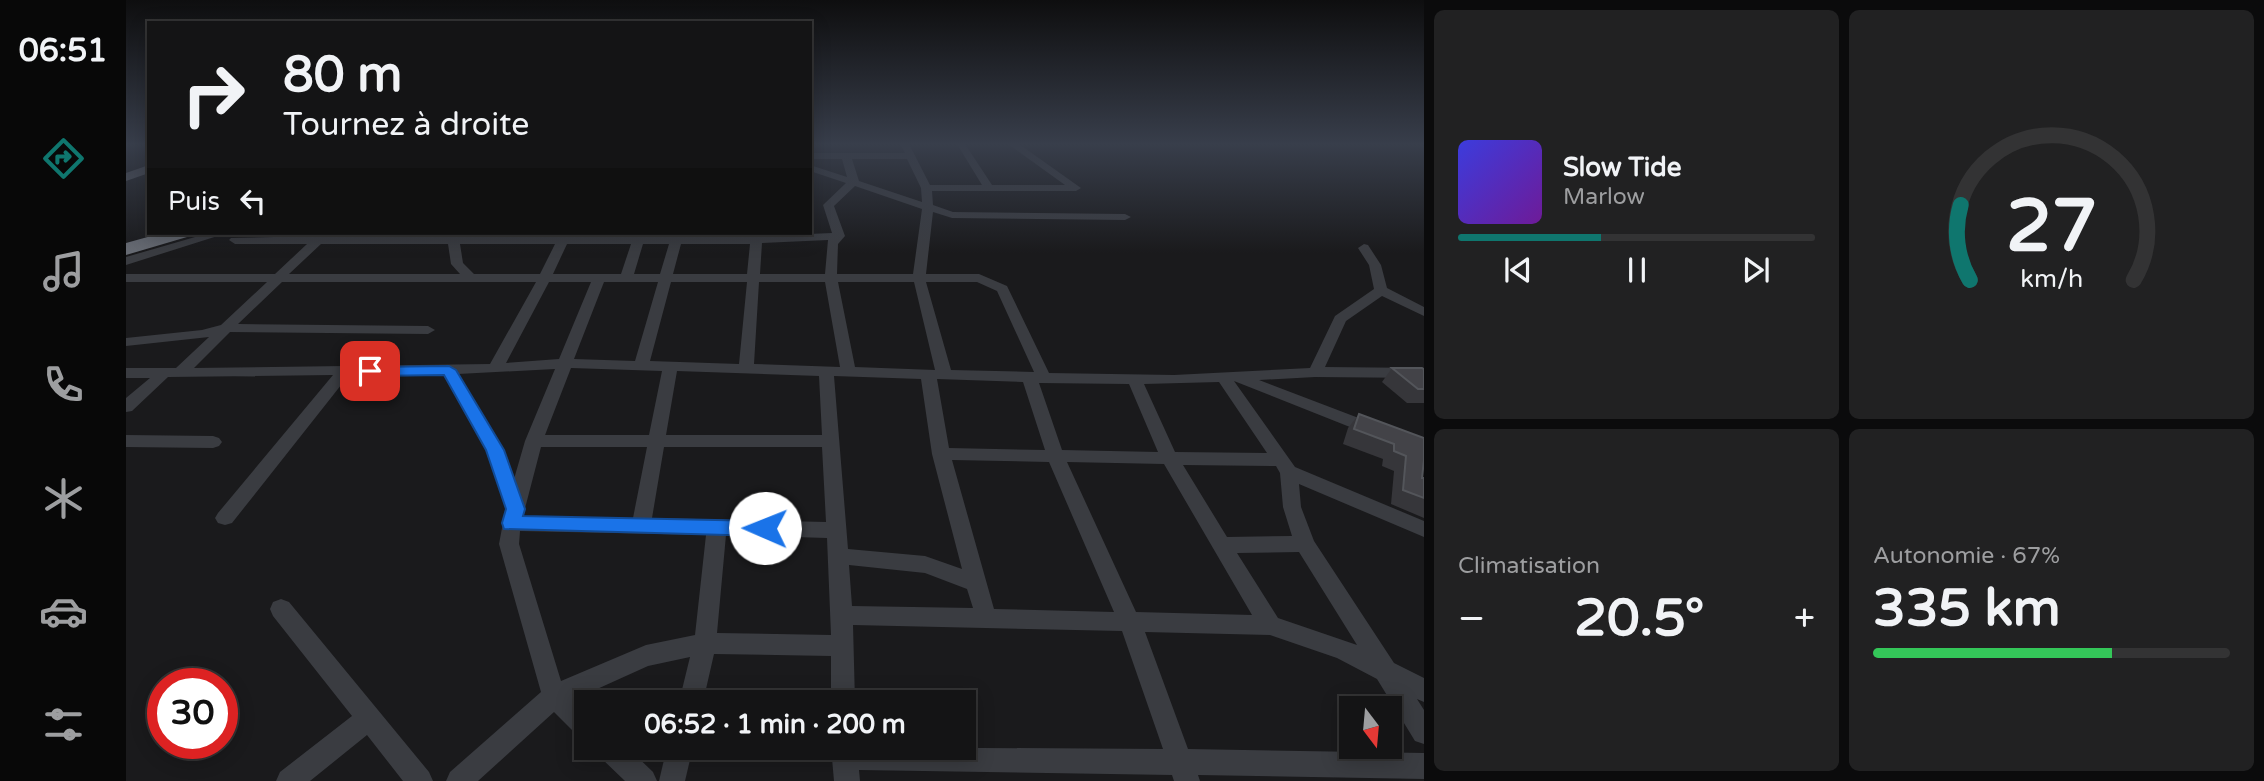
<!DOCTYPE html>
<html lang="fr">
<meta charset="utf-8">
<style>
:root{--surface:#141415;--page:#212122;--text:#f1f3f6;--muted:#9d9ea0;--line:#333334;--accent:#0f766e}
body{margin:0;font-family:"Varela Round",sans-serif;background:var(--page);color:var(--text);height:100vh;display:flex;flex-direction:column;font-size:26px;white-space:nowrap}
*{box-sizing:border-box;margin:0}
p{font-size:23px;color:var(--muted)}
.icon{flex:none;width:38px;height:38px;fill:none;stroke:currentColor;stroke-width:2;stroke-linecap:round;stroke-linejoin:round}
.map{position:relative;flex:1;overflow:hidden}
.side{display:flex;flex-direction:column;gap:10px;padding:10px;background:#0b0b0c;width:840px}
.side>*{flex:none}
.top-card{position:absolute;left:21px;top:21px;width:665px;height:214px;border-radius:0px;box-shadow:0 4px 18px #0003,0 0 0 2px var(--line);background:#141415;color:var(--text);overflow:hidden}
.needle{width:46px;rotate:164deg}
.tools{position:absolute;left:1213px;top:696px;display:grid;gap:14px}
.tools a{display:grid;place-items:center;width:63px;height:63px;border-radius:0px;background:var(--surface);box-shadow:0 4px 18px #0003,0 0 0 2px var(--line);font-size:35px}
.speed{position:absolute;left:21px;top:668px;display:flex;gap:14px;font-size:35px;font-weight:700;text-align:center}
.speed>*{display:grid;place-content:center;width:91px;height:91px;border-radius:50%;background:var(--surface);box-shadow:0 4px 18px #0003,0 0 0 2px var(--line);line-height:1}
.speed .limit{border:10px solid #d22;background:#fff;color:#111}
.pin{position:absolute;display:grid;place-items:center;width:60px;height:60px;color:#fff;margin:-30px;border-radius:14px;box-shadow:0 4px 10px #0006}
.me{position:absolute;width:77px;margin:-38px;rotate:271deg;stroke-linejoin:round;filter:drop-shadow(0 0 5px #0008)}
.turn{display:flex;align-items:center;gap:24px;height:147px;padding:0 21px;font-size:32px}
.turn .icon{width:91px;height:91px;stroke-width:2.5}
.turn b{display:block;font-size:49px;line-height:60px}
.then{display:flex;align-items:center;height:66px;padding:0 21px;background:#0003;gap:14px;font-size:26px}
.big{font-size:52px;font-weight:700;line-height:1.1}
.side .card{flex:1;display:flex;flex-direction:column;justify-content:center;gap:10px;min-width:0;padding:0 24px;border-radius:10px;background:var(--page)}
.side .dial{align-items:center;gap:0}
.dial svg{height:182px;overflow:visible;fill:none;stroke:var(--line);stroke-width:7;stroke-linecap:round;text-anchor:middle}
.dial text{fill:var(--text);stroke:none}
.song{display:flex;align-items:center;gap:21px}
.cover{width:84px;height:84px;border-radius:10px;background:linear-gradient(135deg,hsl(240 70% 55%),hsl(280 70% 35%))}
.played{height:7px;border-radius:4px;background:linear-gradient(90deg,var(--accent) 40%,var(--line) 40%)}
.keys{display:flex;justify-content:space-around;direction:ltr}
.heat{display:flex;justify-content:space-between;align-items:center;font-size:38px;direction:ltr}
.charge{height:10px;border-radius:5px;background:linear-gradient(90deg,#34c759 67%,var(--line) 0)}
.side .tiles{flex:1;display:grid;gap:10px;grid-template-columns:repeat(2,1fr)}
.trip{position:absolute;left:448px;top:690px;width:402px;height:70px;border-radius:0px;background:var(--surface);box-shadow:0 4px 18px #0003,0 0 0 2px var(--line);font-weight:700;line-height:70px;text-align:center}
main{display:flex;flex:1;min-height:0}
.menu{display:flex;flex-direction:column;width:126px;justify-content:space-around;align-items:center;background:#080808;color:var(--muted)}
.menu .icon{width:49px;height:49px}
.menu .current{color:var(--accent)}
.menu b{font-size:32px;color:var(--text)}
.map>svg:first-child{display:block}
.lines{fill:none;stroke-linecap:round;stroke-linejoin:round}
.minor{fill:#3a3c41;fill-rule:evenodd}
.major{fill:#565960;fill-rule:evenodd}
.highway{fill:#666a72;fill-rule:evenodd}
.wall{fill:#36363a}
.building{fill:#434348;stroke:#53555a;stroke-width:2}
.route{fill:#1a73e8;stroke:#114b97;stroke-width:2}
</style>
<main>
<nav class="menu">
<b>06:51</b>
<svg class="icon current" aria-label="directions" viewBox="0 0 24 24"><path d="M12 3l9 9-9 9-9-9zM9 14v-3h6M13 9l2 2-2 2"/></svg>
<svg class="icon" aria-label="music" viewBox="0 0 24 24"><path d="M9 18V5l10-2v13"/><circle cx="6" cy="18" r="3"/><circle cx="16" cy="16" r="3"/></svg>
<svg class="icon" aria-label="phone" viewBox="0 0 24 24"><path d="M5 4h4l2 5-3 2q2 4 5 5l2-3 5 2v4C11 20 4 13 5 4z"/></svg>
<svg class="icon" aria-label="climate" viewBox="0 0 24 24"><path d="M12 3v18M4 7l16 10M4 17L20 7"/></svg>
<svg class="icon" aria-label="car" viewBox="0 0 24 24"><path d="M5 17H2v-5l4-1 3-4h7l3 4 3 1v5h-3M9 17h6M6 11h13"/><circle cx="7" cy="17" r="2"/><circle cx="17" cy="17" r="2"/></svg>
<svg class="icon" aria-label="filters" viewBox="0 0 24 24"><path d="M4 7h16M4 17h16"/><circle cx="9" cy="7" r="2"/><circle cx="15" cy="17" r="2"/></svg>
</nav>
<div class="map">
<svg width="1298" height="781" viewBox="0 0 1298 781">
<rect width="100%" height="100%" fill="#1a1a1c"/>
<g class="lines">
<g class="minor">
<path d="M774,144H783L804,185H856L831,144H839L866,185H939L882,144H893L955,188L950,191H806L807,205L827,212L999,214L1005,217L999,220L826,218L807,212L800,274H853L881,286L923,373L1048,375L1184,368L1209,316L1248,289L1243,265L1232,248L1238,244L1242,245L1255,265L1261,288L1298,307V316L1256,296L1220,321L1199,367L1298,368V378L1189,377L1133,380L1251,425L1253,429L1251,433H1239L1108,381L1169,467L1298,521V537L1173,484L1175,507L1188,541L1268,663L1298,678V702L1291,699L1298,710V744L1289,741L1251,679L1211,658L1144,635L1019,632L1062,749L1298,753V779L1072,775L1074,781H1048L1046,775L733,770L734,781H708L705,747L1037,749L996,631L727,625L729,702H705V656L588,654L577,702H553L564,657L522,666L449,699L460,709V738L451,735L428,712L352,781H320L324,772L415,692L373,544L380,507L360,450L317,374L223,375L106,523L99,525L92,523L89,518L92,513L207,375L42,377L6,411L0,412V398L24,378H0V368H50L83,337L0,346V338L76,330L95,325L141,282H0V274H149L181,244H109L103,240L105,238L189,236L195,234L200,236H321L320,233H332V236H433L434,233H446L444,236H507L508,233H520L519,236H625V233H637V236L706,233L697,205L720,183L684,171V165L721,177L716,159H684V153H779ZM726,159H781L795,188L796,202L733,181ZM729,186L796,209L787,274H711L712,244L719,236L708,206ZM702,240L699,274H634L636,243ZM195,244H322L325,264L334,274H163ZM334,244H429L414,274H348L337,263ZM441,244H505L495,274H427ZM517,244H543L534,274H508ZM555,244H624L621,274H547ZM156,282H410L364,364L68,368L104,332L302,334L309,330L302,326L112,324ZM423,282H465L433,359L380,363ZM478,282H532L509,361L448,359ZM545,282H621L613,364L524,361ZM633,282H699L714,367L628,364ZM712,282H788L809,370L729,367ZM800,282H851L871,291L908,372L825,370ZM445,368L536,371L523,435H419ZM429,369L399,441L388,479L378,450L332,374ZM551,371L693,376L696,435H540ZM708,376L795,379L806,454L836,569L799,556L722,549ZM811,379L897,382L919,450L823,448ZM1093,382L1141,453L1049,452L1018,384ZM913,383L1003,384L1032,452L936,450ZM415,447H521L507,518L397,516ZM538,447H696L700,522L526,518ZM826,460L923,462L988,612L868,609ZM941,462L1038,464L1126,615L1010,612ZM1057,465L1150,466L1154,473L1157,507L1166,536L1101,537ZM394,531L580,535L569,635L520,645L435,681L393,544ZM600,535L701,538L705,635L591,633ZM1173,552L1231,645L1152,618L1111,553ZM723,565L799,573L841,589L847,608L726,606Z"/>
<polygon points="83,233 101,233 0,265 0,257"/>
<polygon points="0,435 87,436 93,438 96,442 93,446 87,448 0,447"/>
<polygon points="155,599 163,602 303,772 307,781 277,781 241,735 184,781 150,781 154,772 226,716 147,616 144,609 147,602"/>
<polygon points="469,747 501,747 527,772 531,781 499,781 473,756"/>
<polygon points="541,747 567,747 559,781 533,781"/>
</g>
<polygon class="major" points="23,165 23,173 0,181 0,173"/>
<polygon class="highway" points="36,233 64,233 61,237 0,255 0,243"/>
</g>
<g class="wall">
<polygon points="1266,368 1298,389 1298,403 1281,403 1256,382"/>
<polygon points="1233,414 1298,438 1296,478 1298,478 1298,518 1265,504 1268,471 1256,466 1257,459 1217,444 1222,428"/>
</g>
<g class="building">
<polygon points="1266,368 1296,368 1298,369 1298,389 1292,389"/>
<polygon points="1233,414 1298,438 1298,460 1296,478 1298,478 1298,498 1277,490 1280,456 1268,451 1268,444 1228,429"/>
</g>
<linearGradient id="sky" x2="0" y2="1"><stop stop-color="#0e0e0f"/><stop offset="0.57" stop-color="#383e4b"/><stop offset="1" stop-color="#383e4b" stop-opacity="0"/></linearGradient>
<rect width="1298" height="253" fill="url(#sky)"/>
<polygon class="route" points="323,366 330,370 378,450 399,509 397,516 639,521 646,523 648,528 646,534 639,536 378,529 376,523 380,509 360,450 318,375 244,376 236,371 244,367"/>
</svg>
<div class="tools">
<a><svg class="needle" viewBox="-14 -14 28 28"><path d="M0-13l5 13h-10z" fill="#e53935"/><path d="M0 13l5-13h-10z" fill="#9d9ea0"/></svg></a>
</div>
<div class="speed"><div class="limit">30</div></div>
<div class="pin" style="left:244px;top:371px;background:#d93025"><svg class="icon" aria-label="arrive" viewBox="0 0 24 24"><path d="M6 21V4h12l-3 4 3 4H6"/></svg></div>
<svg class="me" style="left:639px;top:528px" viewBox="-20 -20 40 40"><circle r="19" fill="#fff"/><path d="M0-13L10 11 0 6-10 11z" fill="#1a73e8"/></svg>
<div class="trip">06:52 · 1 min · 200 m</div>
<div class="top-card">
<div class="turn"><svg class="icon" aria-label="right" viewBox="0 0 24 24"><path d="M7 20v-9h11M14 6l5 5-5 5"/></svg><div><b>80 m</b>Tournez à droite</div></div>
<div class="then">Puis<svg class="icon" aria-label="left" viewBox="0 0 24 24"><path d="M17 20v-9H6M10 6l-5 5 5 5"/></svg></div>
</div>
</div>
<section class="side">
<div class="tiles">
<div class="card">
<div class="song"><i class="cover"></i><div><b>Slow Tide</b><p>Marlow</p></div></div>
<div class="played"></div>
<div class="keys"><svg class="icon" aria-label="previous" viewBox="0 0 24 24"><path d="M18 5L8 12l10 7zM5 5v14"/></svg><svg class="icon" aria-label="pause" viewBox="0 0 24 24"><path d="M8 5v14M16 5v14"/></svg><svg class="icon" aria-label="next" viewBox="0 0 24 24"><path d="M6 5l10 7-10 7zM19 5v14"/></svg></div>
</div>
<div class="card dial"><svg viewBox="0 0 100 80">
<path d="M14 69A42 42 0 1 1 86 69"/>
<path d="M14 69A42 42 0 0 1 10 36" stroke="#0f766e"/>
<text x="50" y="56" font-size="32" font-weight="700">27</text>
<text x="50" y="72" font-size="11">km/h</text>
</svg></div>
<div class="card"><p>Climatisation</p>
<div class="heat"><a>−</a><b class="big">20.5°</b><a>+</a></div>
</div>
<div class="card"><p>Autonomie · 67%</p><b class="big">335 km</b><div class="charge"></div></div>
</div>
</section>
</main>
